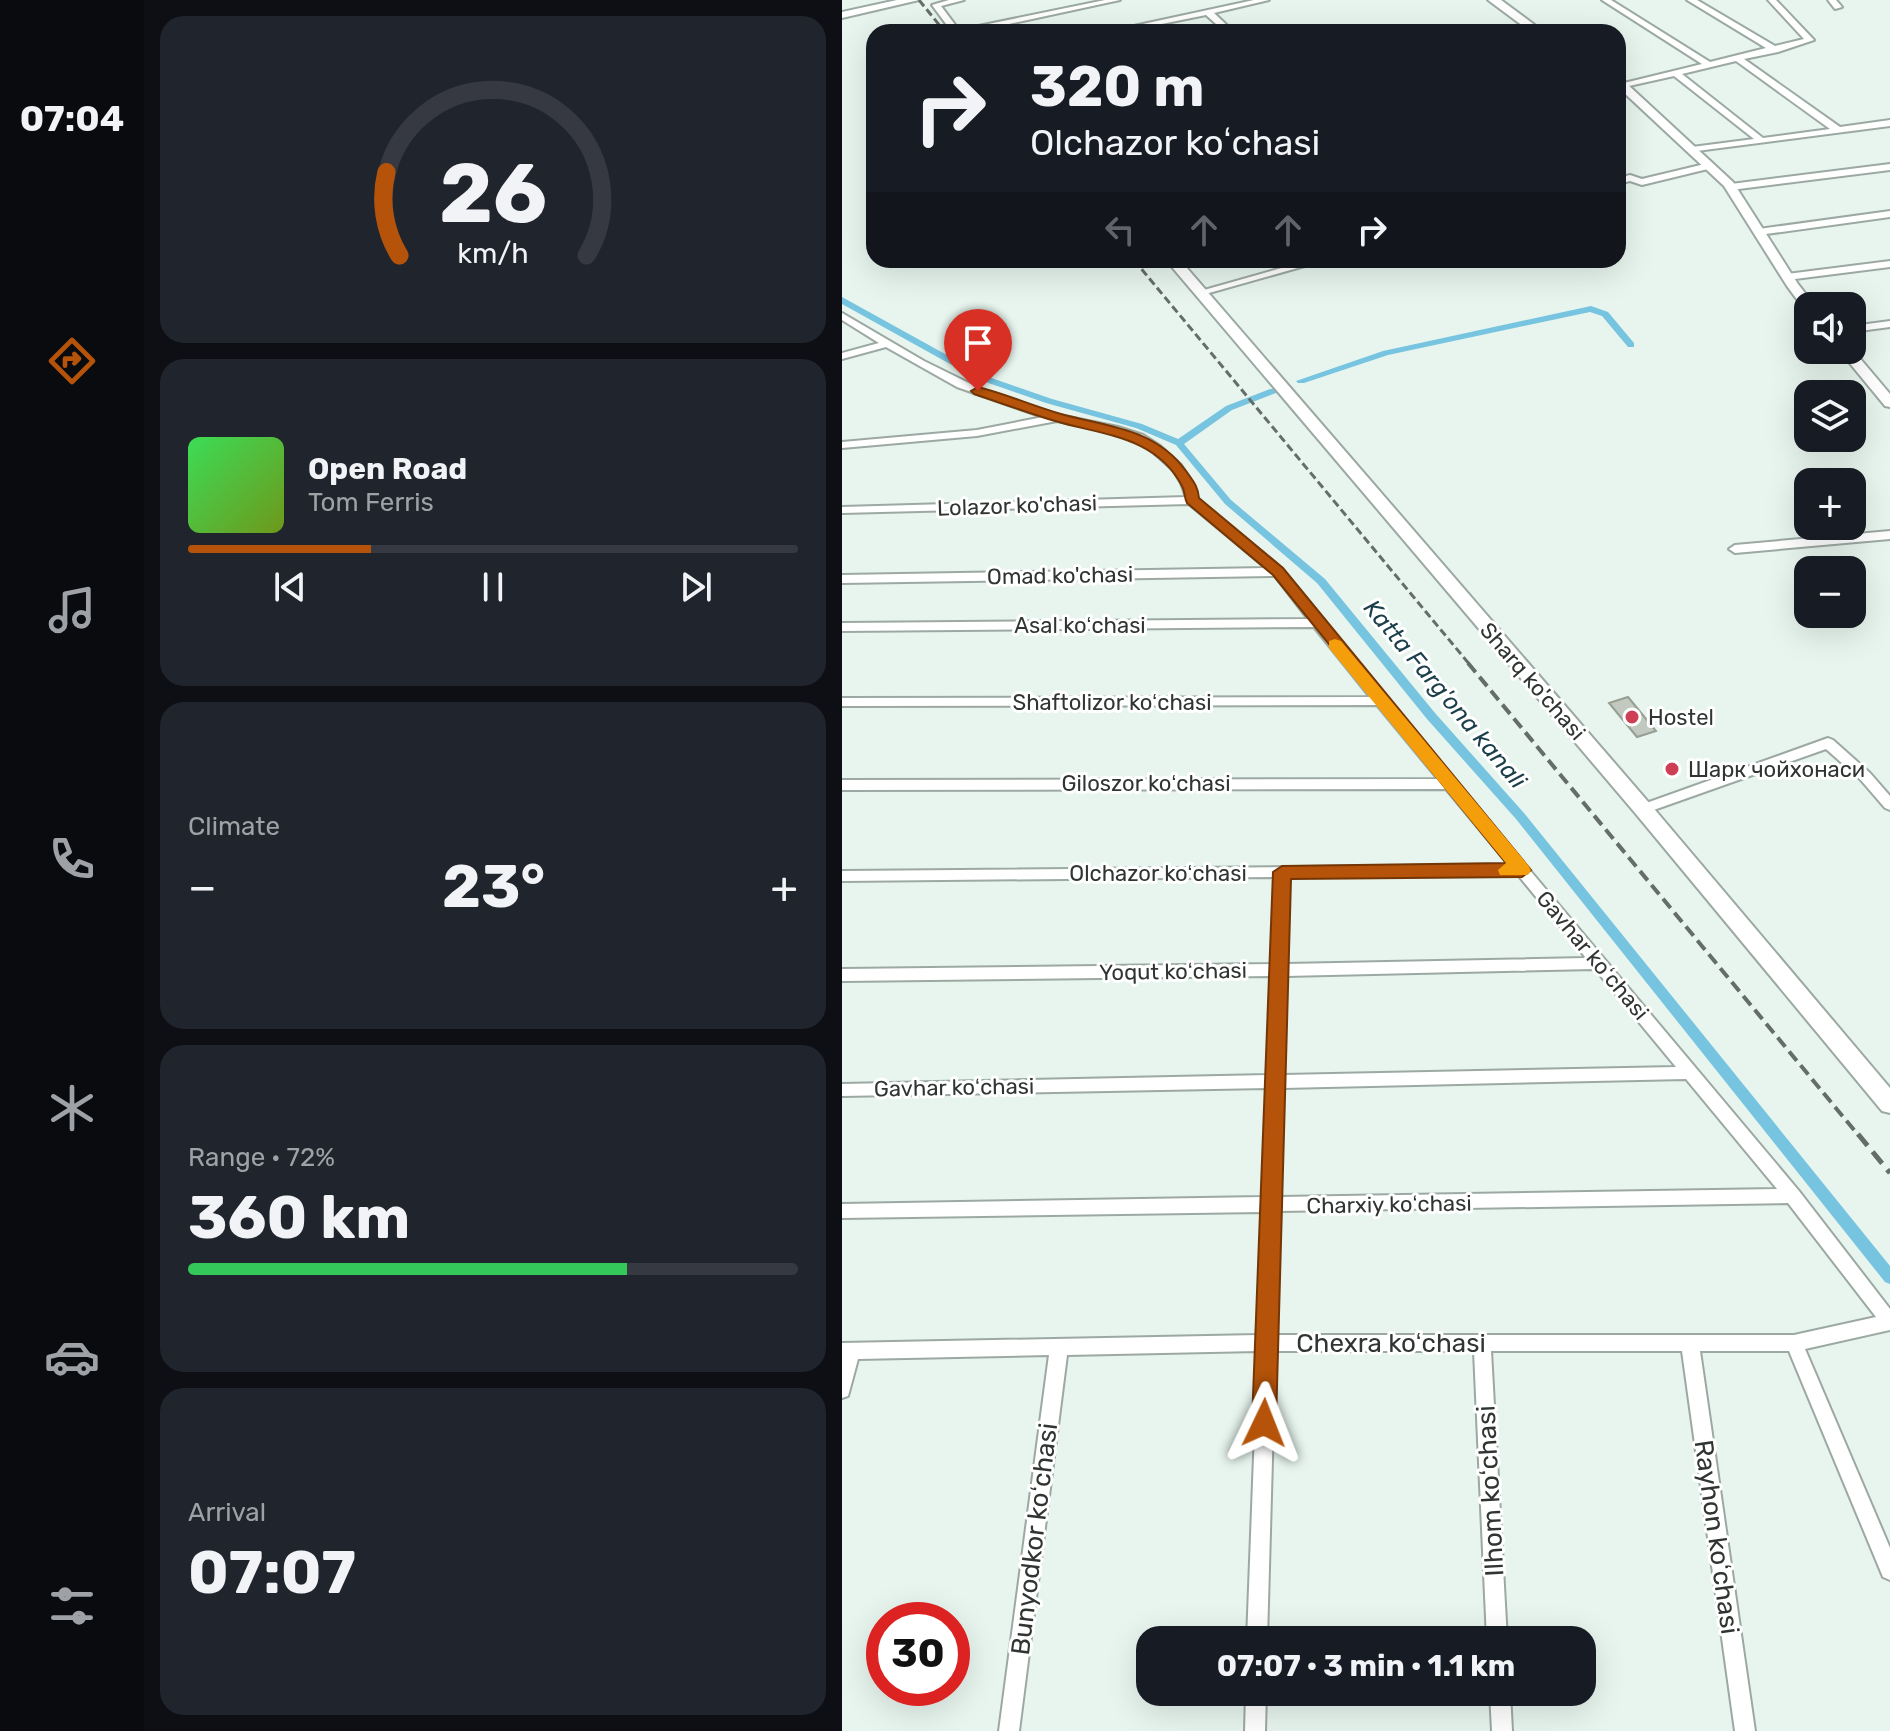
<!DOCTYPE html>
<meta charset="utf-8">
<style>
:root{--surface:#171b24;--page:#20242c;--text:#f1f3f6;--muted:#9ea1a6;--line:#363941;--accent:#b45309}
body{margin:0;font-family:Rubik,sans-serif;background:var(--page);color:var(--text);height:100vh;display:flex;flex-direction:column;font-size:30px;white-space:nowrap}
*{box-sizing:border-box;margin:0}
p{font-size:26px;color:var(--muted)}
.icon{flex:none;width:44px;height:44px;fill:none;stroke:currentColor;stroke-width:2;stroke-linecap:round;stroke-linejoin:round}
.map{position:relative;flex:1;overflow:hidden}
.details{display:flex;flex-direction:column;gap:16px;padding:16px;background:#0d0f14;width:698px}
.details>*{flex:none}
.hud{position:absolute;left:24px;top:24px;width:760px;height:244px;border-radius:24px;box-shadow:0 8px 32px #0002;background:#171b24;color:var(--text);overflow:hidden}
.buttons{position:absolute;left:952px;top:292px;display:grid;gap:16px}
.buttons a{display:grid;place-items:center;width:72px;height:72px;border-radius:16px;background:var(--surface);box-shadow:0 8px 32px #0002;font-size:40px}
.speed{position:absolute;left:24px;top:1602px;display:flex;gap:16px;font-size:40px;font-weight:700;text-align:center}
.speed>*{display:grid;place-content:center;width:104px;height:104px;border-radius:50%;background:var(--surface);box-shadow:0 8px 32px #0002;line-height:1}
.speed .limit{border:12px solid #d22;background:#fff;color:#111}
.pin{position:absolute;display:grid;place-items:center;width:68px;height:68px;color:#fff;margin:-82px -34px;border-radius:50% 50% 50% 0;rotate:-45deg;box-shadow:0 0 8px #0007}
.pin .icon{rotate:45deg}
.me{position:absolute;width:88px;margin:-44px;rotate:2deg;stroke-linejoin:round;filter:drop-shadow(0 0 6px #0008)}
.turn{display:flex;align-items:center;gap:28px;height:168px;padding:0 32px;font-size:36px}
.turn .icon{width:104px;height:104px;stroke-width:2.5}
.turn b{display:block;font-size:56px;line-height:68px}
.lanes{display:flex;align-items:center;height:76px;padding:0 32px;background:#0003;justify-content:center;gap:40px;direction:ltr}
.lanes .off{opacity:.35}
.big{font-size:60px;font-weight:700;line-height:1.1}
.details .card{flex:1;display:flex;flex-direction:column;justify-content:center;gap:12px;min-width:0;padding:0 28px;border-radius:24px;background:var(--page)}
.details .dial{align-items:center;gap:0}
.dial svg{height:208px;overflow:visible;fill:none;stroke:var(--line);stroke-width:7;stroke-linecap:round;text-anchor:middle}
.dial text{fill:var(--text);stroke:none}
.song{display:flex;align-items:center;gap:24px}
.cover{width:96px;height:96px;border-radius:12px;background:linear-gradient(135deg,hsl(130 70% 55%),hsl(80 70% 35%))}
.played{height:8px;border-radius:4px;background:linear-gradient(90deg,var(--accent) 30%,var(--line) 30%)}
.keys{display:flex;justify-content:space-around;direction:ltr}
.heat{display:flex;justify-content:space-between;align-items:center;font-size:44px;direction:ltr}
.charge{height:12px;border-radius:6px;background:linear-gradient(90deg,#34c759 72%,var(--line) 0)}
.trip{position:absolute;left:294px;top:1626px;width:460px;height:80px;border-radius:24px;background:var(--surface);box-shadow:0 8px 32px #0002;font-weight:700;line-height:80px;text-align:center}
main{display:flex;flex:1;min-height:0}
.menu{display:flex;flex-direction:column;width:144px;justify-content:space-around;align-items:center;background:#090b0e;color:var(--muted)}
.menu .icon{width:56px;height:56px}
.menu .on{color:var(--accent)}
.menu b{font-size:36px;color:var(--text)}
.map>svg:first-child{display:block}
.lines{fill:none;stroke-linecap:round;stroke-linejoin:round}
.canal{fill:#77c4e0;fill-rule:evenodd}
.building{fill:#c2c9be;stroke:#979e93;stroke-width:2}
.minor-casing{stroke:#9ca9a2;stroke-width:4}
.tertiary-casing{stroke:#9ca9a2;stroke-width:4}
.secondary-casing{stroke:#9ca9a2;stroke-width:4}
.minor{fill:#fff;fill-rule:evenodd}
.tertiary{fill:#fff;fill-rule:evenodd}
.secondary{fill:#fff;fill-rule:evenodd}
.rail-far2{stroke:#656d69;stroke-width:3;stroke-dasharray:8 4;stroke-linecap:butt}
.rail-far1{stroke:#656d69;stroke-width:4;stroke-dasharray:12 6;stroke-linecap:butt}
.rail{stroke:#656d69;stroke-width:5;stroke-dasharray:15 8;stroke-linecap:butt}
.route{fill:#b45309;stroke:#753606;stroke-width:2}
.slow{fill:#f59e0b}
.poi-dot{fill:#ce3e54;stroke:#fff;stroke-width:3}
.labels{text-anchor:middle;stroke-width:6;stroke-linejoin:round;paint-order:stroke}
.street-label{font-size:22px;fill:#303532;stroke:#fff}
.poi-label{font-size:22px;fill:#303532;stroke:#fff;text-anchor:start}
.water-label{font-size:24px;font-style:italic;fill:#1a3e4a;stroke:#fff}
.near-street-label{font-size:26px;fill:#303532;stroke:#fff}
</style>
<main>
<nav class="menu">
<b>07:04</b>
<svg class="icon on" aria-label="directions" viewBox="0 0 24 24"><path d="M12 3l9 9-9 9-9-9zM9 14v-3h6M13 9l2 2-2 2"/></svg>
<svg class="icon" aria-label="music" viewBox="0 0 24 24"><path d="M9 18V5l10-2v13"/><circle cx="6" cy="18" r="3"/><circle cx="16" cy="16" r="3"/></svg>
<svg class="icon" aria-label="phone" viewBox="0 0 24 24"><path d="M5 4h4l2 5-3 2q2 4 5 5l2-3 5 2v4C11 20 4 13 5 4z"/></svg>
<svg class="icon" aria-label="climate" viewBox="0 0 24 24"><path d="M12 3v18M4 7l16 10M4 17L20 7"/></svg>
<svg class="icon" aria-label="car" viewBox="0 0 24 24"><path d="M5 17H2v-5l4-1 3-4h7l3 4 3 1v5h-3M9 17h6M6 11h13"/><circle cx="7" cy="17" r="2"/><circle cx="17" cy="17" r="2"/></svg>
<svg class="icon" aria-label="filters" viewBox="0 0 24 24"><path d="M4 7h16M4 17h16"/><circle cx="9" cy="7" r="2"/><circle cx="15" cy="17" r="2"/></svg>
</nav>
<section class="details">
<div class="card dial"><svg viewBox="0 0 100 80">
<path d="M14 69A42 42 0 1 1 86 69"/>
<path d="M14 69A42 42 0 0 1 9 37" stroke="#b45309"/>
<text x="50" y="56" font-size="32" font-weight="700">26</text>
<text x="50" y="72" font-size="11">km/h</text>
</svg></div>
<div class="card">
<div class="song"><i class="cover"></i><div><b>Open Road</b><p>Tom Ferris</p></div></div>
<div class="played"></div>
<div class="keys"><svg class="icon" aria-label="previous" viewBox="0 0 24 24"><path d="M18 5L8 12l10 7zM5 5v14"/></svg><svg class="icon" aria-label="pause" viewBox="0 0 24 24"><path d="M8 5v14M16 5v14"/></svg><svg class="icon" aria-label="next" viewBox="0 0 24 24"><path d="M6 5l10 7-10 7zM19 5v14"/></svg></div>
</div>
<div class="card"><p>Climate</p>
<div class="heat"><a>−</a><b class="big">23°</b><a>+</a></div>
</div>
<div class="card"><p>Range · 72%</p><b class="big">360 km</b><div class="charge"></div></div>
<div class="card"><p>Arrival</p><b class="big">07:07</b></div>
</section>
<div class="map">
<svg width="1048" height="1731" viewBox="0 0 1048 1731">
<rect width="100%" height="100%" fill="#e7f5ee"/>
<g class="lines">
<g class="canal">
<polygon points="0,297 141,375 210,399 300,424 336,439 384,406 428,389 434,389 434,393 390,410 342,444 389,500 483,579 593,713 682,813 1048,1266 1048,1284 1043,1282 674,819 585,719 475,583 383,504 334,445 294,428 204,403 135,379 0,304"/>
<polygon points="749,306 766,312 792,343 792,347 786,347 760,316 748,312 546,355 462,383 456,383 454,381 541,351"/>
</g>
</g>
<polygon class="building" points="786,697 814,731 795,737 767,703"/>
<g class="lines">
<g class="minor-casing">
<g id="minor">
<polygon points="107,0 122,0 99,6 117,30 263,0 278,0 130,32 110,32 90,5"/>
<polygon points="412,0 427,0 372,13 392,32 383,32 364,15 280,32 264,32"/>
<path d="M760,0H769L868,62L924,48L845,0H855L933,46L962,39L926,0H934L972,40L936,52L902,59L998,127L1048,120V126L847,152V148L850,147L912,139L832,76L778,88V84L860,64ZM894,61L988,129L921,138L840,74Z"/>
<polygon points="986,0 994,0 1000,7 993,9"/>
<polygon points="867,163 870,164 870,168 800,185 788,181 776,184 776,178 788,175 800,179"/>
<polygon points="1048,164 1048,170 889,190 884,187 889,184"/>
<polygon points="1048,211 1048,217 917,235 912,232 917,229"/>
<polygon points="468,260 484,260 360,295 355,292"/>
<polygon points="1048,261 1048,267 945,280 940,277 945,274"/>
<path d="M0,313L82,361L143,391L217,415L276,427L301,435L318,446L339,465L351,483L355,499L440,569L503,650L957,1191L1048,1309V1330L963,1349L1048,1548V1580L1041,1577L947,1351H858L913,1731H893L840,1351H649L665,1640H645L632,1351H433L425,1640H405L416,1351L225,1355L177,1731H157L207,1355L16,1359L6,1396L0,1398V1343L416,1335L421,1212L0,1218V1204L421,1197L425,1088L0,1096V1084L426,1075L429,976L0,981V969L430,964L433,877L0,881V871L667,865L604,789L0,790V780L596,779L535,705L0,706V698L528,697L472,627L0,631V623L466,619L433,576L0,583V575L424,568L347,504L0,513V507L344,497L339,483L331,470L303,445L273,433L215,421L135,436L0,448V442L135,430L201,417L115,387L44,347L0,359V353L37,343L0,320ZM676,875L744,958L444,964L447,877ZM753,969L834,1067L441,1075L444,976ZM844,1079L935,1189L438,1197L441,1088ZM946,1203L1034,1317L952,1335H434L437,1211Z"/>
<polygon points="1048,321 1048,327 1010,332 1010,326"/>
<polygon points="1048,531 1048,539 893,553 887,549 893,545"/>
<polygon points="986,738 991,740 1028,773 1048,796 1048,810 1043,808 1018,779 984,749 806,812 796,812 794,809 796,806"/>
<polygon points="404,1692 424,1692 423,1731 403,1731"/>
<polygon points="648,1692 668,1692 670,1731 650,1731"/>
</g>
</g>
<g class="tertiary-casing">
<g id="tertiary">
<polygon points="777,84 785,84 891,182 956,284 973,306 962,309 945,286 882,186 777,88"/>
<polygon points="1010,349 1048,394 1048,407 1043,406 997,350"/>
</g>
</g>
<g class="secondary-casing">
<g id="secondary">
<polygon points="55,0 77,0 0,18 0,12"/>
<polygon points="646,0 659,0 702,32 689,32"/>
<polygon points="776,78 785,83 785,89 776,88"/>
<polygon points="324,260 338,260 808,804 1048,1088 1048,1113 1040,1111 794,814"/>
</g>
</g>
<use href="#minor" class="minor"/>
<use href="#tertiary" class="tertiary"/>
<use href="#secondary" class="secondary"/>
<g class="rail-far2">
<polyline points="77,0 103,32"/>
<polyline points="292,260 628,665"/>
</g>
<polyline class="rail-far1" points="626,663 1017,1136"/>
<polyline class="rail" points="1016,1134 1048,1173"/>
</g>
<path class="route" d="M136,387C164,394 191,406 219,414C266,427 313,428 344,471C351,481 356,486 357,498L441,568L689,870L680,877L449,879L434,1423L430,1431L422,1434L414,1431L410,1423L431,872L440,866L664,863L431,575L345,503C342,497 343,491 340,486C314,436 260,435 213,421C186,413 159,403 132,394L129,391Z"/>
<polygon class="slow" points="493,639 499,641 686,865 689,870 686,875 658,875 656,870 664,863 487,648 487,641"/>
<g class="poi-dot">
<circle cx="790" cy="717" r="8"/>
<circle cx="830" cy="769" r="8"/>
</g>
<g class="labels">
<g class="street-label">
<text transform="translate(175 505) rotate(-2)" y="8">Lolazor ko'chasi</text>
<text transform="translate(218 575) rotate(-1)" y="8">Omad ko'chasi</text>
<text x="238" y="633">Asal koʻchasi</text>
<text transform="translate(691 681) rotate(49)" y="8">Sharq ko'chasi</text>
<text x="270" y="710">Shaftolizor koʻchasi</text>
<text x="304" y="791">Giloszor koʻchasi</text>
<text x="316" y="881">Olchazor koʻchasi</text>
<text transform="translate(751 955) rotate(50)" y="8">Gavhar koʻchasi</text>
<text transform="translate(331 971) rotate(-1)" y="8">Yoqut koʻchasi</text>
<text transform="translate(112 1087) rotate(-1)" y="8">Gavhar koʻchasi</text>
<text transform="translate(547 1204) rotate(-1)" y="8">Charxiy koʻchasi</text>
</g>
<g class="poi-label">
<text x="806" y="725">Hostel</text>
<text x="846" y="777">Шарк чойхонаси</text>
</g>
<g class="water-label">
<text transform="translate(603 694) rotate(50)" y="8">Katta Farg'ona kanali</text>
</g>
<g class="near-street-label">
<text x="549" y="1352">Chexra koʻchasi</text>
<text transform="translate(648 1491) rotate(-93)" y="9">Ilhom koʻchasi</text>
<text transform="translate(875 1537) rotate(82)" y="9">Rayhon koʻchasi</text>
<text transform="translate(192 1539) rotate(-83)" y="9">Bunyodkor koʻchasi</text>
</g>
</g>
</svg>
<div class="buttons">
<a><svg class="icon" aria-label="sound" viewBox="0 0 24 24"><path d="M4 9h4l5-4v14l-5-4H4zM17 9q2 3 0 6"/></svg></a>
<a><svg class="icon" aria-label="layers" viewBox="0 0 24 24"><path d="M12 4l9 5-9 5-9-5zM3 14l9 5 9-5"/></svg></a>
<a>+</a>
<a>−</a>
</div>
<div class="speed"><div class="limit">30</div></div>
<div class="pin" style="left:136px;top:391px;background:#d93025"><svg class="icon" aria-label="arrive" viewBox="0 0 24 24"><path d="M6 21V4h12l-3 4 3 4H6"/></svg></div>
<svg class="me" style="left:422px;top:1423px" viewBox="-20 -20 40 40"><path d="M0-17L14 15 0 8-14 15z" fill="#b45309" stroke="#fff" stroke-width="4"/></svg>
<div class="trip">07:07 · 3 min · 1.1 km</div>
<div class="hud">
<div class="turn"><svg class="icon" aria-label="right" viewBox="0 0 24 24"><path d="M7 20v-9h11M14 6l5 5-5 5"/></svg><div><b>320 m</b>Olchazor koʻchasi</div></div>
<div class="lanes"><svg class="icon off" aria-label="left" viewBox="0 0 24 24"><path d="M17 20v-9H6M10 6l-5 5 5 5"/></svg><svg class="icon off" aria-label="ahead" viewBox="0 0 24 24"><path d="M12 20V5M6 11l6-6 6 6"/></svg><svg class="icon off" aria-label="ahead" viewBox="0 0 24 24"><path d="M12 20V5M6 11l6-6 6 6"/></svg><svg class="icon" aria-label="right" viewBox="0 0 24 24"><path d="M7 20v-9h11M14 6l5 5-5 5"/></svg></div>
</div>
</div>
</main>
